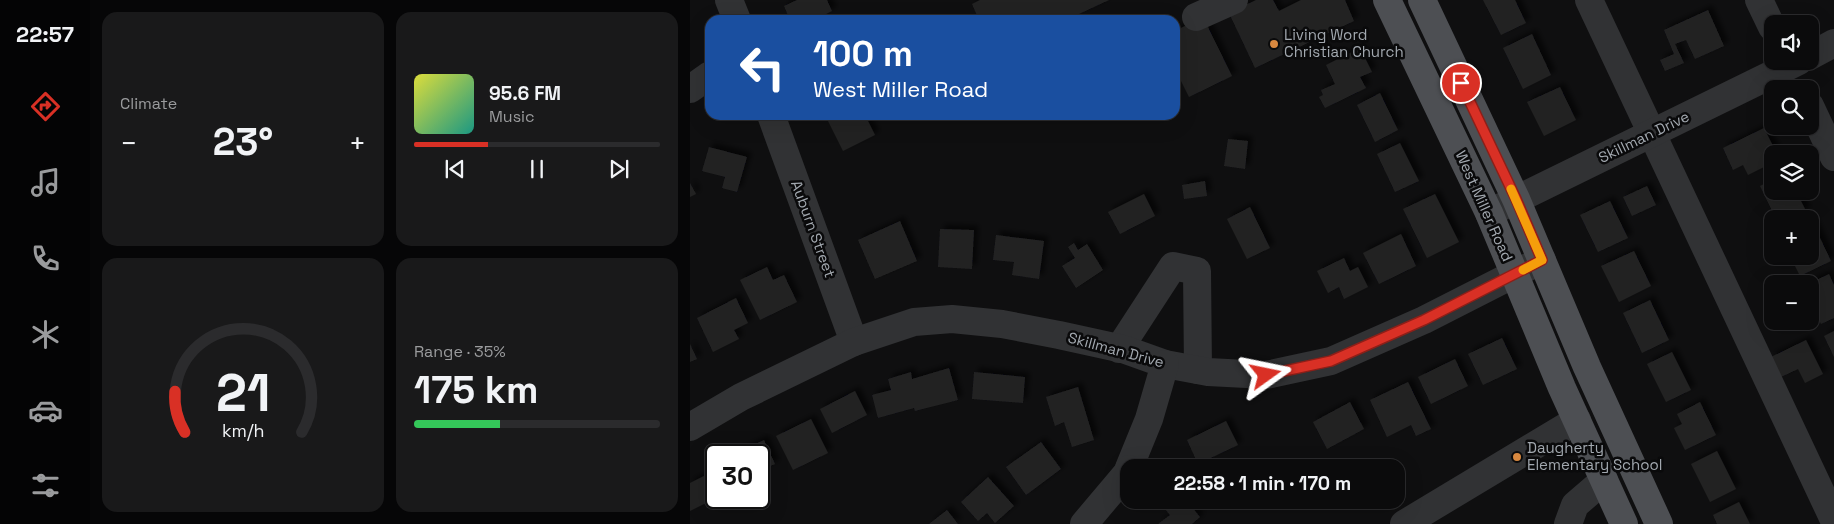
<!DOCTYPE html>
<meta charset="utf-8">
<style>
:root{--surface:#0b0b0c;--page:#19191a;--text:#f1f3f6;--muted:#9a9b9d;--line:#2b2b2d;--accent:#d93025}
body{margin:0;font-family:"Space Grotesk",sans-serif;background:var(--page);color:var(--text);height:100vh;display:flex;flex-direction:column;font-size:19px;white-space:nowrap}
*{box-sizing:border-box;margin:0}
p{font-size:16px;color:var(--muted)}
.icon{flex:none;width:28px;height:28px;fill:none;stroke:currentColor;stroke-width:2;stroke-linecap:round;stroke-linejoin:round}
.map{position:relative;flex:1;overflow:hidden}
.details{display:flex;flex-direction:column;gap:12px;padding:12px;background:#060607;width:600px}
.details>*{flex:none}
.hud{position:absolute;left:15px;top:15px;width:475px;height:105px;border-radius:15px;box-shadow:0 5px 20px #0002,0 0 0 1px var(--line);background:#1a4fa0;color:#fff;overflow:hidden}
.controls{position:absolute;left:1074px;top:15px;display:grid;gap:10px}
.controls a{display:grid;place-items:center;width:55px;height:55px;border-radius:10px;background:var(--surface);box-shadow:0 5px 20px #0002,0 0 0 1px var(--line);font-size:25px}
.speed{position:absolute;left:15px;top:444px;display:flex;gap:10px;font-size:25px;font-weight:700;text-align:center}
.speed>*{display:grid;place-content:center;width:65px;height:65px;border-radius:50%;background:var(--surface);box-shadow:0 5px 20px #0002,0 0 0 1px var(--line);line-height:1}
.speed .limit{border:2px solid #111;border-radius:8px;background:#fff;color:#111}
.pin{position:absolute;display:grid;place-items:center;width:42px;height:42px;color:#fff;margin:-21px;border:2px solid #fff;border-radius:50%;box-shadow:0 1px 5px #0007}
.me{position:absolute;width:55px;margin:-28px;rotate:78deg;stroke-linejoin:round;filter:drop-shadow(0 0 4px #0008)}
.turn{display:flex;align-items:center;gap:18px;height:105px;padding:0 25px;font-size:22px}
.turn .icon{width:65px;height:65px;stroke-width:2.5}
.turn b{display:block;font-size:35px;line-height:42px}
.big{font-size:38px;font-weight:700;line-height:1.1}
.details .card{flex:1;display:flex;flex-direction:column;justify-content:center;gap:8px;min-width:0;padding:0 18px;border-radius:15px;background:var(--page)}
.details .dial{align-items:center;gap:0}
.dial svg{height:130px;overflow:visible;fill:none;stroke:var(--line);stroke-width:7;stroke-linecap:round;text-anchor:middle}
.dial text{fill:var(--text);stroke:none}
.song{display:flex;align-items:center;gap:15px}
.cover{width:60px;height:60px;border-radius:8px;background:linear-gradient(135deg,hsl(60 70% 55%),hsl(170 70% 35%))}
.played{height:5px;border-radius:2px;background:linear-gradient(90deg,var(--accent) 30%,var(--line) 30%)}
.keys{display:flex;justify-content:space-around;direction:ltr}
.heat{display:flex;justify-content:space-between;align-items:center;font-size:28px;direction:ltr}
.charge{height:8px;border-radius:4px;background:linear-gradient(90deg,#34c759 35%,var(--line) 0)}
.details .tiles{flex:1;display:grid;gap:12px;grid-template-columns:repeat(2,1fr)}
.trip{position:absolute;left:430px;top:459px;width:285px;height:50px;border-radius:15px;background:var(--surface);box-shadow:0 5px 20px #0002,0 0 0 1px var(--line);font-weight:700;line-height:50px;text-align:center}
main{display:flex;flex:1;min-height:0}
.menu{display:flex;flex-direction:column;width:90px;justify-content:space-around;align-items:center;background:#040405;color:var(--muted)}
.menu .icon{width:35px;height:35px}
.menu .selected{color:var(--accent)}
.menu b{font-size:22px;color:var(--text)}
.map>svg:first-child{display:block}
.building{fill:#222224;filter:url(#shadow)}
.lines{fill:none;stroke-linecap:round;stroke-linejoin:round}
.minor{stroke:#313234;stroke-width:28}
.major{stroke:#4d4f53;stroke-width:28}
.route-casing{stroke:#8d1f18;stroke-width:12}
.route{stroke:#d93025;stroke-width:9}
.slow{stroke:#f59e0b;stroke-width:9}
.poi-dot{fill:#d8883f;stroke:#0a0a0b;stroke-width:2}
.labels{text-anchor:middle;stroke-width:5;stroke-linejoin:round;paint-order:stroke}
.poi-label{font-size:15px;fill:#a2a8af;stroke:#0a0a0b;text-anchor:start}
.street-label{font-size:15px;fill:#a2a8af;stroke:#0a0a0b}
</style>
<main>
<nav class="menu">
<b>22:57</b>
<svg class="icon selected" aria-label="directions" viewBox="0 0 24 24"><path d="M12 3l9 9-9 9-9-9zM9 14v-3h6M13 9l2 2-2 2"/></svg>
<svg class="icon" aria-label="music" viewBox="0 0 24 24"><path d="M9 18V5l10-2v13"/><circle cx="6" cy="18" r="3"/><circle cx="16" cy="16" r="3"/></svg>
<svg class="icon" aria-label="phone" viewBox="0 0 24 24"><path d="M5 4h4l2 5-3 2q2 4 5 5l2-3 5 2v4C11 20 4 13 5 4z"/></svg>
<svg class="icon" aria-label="climate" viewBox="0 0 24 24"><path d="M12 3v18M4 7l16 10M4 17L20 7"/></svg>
<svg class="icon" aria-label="car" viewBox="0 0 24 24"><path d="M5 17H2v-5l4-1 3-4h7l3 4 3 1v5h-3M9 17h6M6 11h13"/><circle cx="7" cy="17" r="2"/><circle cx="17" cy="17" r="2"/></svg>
<svg class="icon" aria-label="filters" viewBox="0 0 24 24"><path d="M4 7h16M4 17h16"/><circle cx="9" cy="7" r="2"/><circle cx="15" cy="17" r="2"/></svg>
</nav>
<section class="details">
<div class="tiles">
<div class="card"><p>Climate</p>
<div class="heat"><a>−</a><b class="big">23°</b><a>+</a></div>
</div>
<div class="card">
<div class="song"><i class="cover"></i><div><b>95.6 FM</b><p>Music</p></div></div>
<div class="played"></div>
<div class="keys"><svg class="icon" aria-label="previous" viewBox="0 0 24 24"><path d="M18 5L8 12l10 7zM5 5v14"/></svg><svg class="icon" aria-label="pause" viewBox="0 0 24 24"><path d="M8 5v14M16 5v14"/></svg><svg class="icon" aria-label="next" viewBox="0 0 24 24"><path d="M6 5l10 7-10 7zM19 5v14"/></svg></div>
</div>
<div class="card dial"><svg viewBox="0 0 100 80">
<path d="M14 69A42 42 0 1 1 86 69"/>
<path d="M14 69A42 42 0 0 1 8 44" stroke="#d93025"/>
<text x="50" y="56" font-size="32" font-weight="700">21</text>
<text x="50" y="72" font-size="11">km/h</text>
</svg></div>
<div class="card"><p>Range · 35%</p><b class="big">175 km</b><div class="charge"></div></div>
</div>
</section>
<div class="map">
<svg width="1144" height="524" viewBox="0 0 1144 524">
<defs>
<filter id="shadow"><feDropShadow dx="4.5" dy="-4.5" stdDeviation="2.5" flood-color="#0009"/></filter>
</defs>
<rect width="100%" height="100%" fill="#0f0f10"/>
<g class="building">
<polygon points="107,0 137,0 142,11 126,19 127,20 100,20 94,6"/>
<polygon points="290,0 419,0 376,20 289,20 282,4"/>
<polygon points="566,0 583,0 589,11 611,0 655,0 664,21 565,68 539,13"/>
<polygon points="793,0 825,0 836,23 811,35"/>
<polygon points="1018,10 1034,46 1005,59 996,40 985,44 994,63 975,71 970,60 984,54 974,30"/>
<polygon points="513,17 542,76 499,97 485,69 485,31"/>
<polygon points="842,34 861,75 833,89 813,48"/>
<polygon points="670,48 682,72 670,77 676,88 635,108 629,97 633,95 631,90 645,84 636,65"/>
<polygon points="870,87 886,120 854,136 837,102"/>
<polygon points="690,93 708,130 685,142 667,105"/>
<polygon points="135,115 175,115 185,135 153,151"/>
<polygon points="1074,128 1087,154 1082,154 1082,163 1058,175 1053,165 1043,170 1033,148"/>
<polygon points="538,139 558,141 555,169 534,166"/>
<polygon points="710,143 729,181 705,192 687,154"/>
<polygon points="19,147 57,157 47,192 32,188 35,177 12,171"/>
<polygon points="1082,180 1082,191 1106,191 1116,211 1100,219 1086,219 1070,186"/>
<polygon points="515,181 517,196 494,199 492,185"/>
<polygon points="0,183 6,194 0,197"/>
<polygon points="957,186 966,205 942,216 933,197"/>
<polygon points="454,194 465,216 430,234 418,212"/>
<polygon points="745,194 769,242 737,258 713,209"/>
<polygon points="920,201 938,238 908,252 890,215"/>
<polygon points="560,207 580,248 557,259 537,219"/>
<polygon points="210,221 227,261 185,279 168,240"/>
<polygon points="1122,221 1141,261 1110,276 1102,260 1109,256 1120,256 1120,222"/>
<polygon points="250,229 284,230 282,269 248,267"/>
<polygon points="711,234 726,266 689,284 673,253"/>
<polygon points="306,235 354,241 349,279 322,275 324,262 303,260"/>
<polygon points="384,243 388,250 397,244 413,270 386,288 372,266 385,258 378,247"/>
<polygon points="944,251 961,286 929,302 911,266"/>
<polygon points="654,258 660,271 668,267 678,287 654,299 649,287 638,293 627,271"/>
<polygon points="77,267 83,280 94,275 107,302 70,320 50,280"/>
<polygon points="1139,274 1144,285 1144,318 1131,324 1120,301 1120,283"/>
<polygon points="46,298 58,323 44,330 49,339 23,352 7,318"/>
<polygon points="960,300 979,340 952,353 933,313"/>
<polygon points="1144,331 1144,357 1134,336"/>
<polygon points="812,338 827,369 793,385 778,354"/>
<polygon points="1116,340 1133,374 1115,383 1108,369 1091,377 1081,357"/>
<polygon points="0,344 7,359 0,362"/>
<polygon points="982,352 1001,390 976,402 957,364"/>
<polygon points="765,359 778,386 741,404 728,377"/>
<polygon points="259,368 268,400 225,411 224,408 188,418 182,395 201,390 198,379 221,372 222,379"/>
<polygon points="284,372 335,377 333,403 282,399"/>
<polygon points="718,382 741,429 726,436 721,425 697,437 680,400"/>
<polygon points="388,387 404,440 382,447 374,422 365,426 356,397"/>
<polygon points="165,391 177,415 142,433 130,409"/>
<polygon points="660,402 674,429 637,449 623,422"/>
<polygon points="1010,402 1026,435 995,450 984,428 992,424 987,414"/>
<polygon points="121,419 138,453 103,470 86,436"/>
<polygon points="536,421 548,445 508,464 497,440"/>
<polygon points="74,440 85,464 69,471 69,455 41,455"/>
<polygon points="351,442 371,469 336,495 316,467"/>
<polygon points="1027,451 1046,489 1020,502 1001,464"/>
<polygon points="26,470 26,498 0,511 0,483"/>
<polygon points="298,477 324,506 305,523 297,513 288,521 271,502"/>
<polygon points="474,500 496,500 510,517 502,524 468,524 480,515 470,503"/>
<polygon points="1049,502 1060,524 1027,524 1023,515"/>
<polygon points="257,510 268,524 239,524"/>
</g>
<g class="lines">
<g class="minor">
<polyline points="39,0 47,20"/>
<polyline points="899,0 1144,520"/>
<polyline points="1069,0 1082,27"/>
<polyline points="506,17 544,0"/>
<polyline points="1120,56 1144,43"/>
<polyline points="0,89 20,75"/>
<polyline points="1120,106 1144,157"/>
<polyline points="81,115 164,342"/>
<polyline points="799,213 1109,61"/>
<polyline points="429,349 483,266 507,271 508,370"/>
<polyline points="0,427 51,397 164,342 224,322 262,319 312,324 369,335 433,349 475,364 518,372 576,375 641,361 734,320 852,260"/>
<polyline points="439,468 459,419 475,364"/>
<polyline points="394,524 437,473 439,469"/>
<polyline points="714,524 887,420"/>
<polyline points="878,524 885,505 914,480"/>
</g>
<g class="major">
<polyline points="697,0 799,213 872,388 934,524"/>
<polyline points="732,0 826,199 897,367 969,524"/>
</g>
</g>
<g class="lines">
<g class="route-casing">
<polyline id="route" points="576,375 641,361 734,320 852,260 826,199 771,83"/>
</g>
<use href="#route" class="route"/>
<polyline class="slow" points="821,189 852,260 833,270"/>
</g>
<g class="poi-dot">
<circle cx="584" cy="44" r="5"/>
<circle cx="827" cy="457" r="5"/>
</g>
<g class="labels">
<g class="poi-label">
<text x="594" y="40">Living Word<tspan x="594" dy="17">Christian Church</tspan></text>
<text x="837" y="453">Daugherty<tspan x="837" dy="17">Elementary School</tspan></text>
</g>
<g class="street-label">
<text transform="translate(954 137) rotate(-26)" y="5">Skillman Drive</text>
<text transform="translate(794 206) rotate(66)" y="5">West Miller Road</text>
<text transform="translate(123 229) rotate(70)" y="5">Auburn Street</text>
<text transform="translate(426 350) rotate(15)" y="5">Skillman Drive</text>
</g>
</g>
</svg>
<div class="controls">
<a><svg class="icon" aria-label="sound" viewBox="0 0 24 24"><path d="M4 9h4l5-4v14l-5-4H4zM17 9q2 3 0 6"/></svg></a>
<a><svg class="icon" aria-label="search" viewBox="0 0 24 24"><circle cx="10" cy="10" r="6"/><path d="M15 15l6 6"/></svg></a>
<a><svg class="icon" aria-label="layers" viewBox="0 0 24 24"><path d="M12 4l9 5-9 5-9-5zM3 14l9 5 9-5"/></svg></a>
<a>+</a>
<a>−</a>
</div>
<div class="speed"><div class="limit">30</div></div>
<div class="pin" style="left:771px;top:83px;background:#d93025"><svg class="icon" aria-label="arrive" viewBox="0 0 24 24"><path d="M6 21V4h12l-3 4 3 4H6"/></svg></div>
<svg class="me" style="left:576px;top:375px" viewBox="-20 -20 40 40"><path d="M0-17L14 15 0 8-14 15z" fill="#d93025" stroke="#fff" stroke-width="4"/></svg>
<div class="trip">22:58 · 1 min · 170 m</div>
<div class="hud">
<div class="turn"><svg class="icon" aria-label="left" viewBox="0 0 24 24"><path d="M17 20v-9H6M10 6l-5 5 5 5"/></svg><div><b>100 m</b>West Miller Road</div></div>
</div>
</div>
</main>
